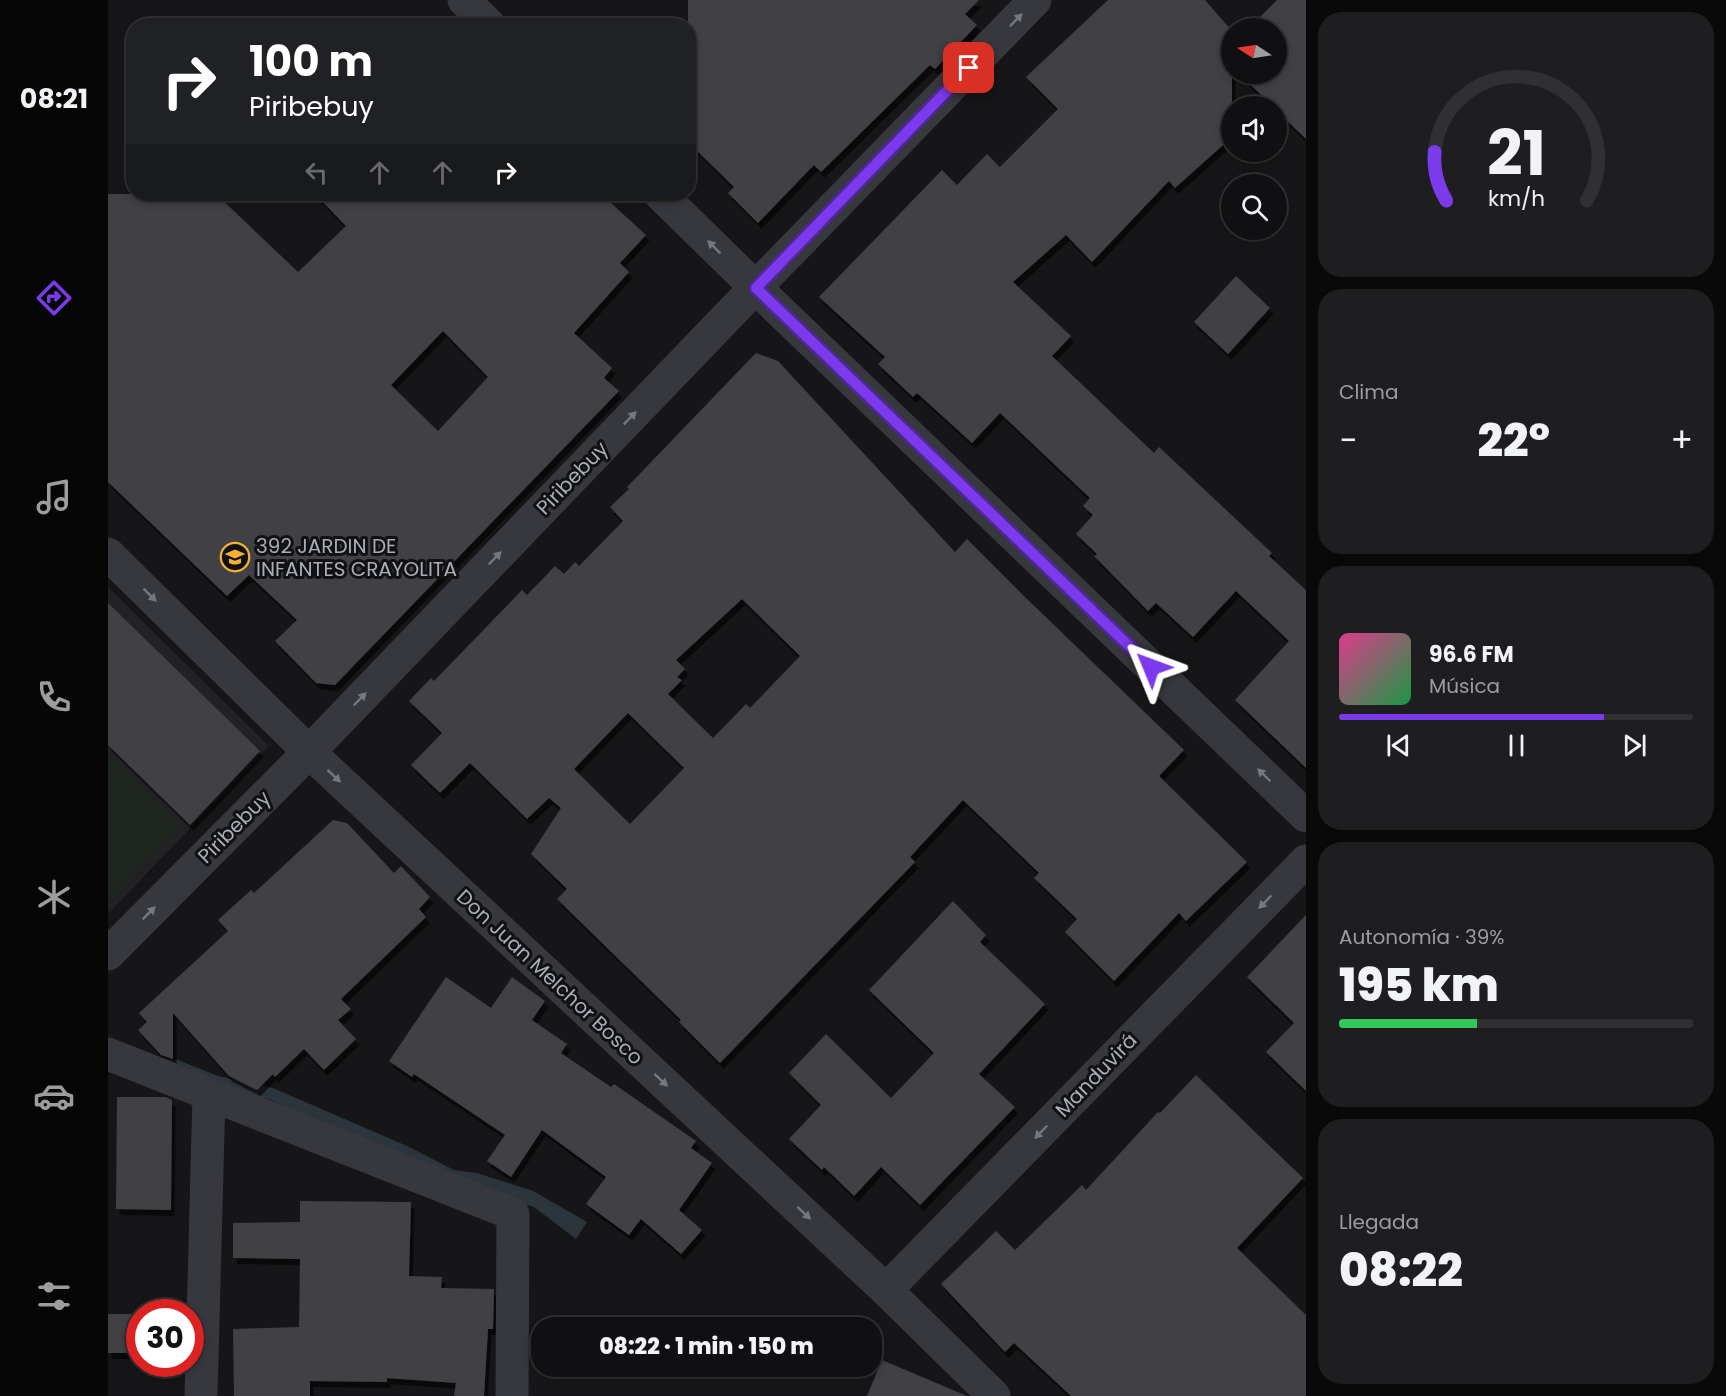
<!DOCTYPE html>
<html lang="es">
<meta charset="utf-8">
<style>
:root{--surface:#101012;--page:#1e1e20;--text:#f1f3f6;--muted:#9c9d9f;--line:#303032;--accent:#7c3aed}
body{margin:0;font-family:Poppins,sans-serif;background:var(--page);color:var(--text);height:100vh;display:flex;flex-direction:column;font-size:22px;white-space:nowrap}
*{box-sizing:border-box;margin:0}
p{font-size:20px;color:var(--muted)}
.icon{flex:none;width:33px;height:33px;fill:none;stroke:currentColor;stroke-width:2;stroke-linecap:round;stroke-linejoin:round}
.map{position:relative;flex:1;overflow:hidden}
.drawer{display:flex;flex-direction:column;gap:12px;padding:12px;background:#09090a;width:420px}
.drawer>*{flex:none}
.hud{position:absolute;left:18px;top:18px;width:570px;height:183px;border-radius:24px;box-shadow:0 3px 9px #0003,0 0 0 2px var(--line);background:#202124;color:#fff;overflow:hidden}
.needle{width:39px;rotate:282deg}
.fabs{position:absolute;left:1113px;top:18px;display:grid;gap:12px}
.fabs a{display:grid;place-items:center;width:66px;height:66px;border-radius:50%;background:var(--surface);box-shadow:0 3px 9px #0003,0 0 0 2px var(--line);font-size:30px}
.speed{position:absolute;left:18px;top:1299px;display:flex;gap:12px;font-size:30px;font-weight:700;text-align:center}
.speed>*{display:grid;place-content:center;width:78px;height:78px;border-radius:50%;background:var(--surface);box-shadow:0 3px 9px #0003,0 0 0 2px var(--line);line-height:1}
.speed .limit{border:9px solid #d22;background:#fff;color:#111}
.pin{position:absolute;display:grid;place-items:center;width:51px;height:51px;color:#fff;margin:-26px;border-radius:12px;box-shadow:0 3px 9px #0006}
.me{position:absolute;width:66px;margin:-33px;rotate:314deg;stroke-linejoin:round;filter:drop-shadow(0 0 4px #0008)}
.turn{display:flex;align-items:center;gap:21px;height:126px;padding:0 24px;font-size:27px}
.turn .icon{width:78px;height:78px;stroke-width:2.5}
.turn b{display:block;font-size:42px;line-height:51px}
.lanes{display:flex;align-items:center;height:57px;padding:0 24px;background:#0003;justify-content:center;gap:30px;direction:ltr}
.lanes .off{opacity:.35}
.big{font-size:45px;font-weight:800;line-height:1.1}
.drawer .tile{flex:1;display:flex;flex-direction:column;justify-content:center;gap:9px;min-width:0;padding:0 21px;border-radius:24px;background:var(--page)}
.drawer .dial{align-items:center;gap:0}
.dial svg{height:156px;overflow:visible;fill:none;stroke:var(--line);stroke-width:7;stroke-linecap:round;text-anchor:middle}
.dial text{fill:var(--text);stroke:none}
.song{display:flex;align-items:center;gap:18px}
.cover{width:72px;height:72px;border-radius:9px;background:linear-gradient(135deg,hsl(330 70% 55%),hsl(140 70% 35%))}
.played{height:6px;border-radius:3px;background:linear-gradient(90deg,var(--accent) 75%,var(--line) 75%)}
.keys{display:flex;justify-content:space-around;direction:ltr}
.heat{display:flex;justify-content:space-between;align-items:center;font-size:33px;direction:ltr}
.charge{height:9px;border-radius:4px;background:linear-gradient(90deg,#34c759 39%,var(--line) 0)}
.trip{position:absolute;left:423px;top:1317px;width:351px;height:60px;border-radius:24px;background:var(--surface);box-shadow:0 3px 9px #0003,0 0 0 2px var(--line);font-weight:800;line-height:60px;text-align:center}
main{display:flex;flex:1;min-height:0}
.tabs{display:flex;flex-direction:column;width:108px;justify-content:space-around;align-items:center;background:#060607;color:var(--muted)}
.tabs .icon{width:42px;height:42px}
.tabs .selected{color:var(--accent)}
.tabs b{font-size:27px;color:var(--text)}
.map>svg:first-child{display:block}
.built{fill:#222225}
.green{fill:#1e261f}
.water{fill:#2c353c}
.building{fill:#404145;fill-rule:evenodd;filter:url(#shadow)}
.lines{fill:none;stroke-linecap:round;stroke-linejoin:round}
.minor{stroke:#37383d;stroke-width:33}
.oneway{fill:#757881}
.route-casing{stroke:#51269a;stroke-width:15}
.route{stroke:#7c3aed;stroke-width:10}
.labels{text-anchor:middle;stroke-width:6;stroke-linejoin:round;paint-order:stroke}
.street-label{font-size:20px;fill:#a8adb8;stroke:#111113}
.poi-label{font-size:20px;fill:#a8adb8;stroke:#111113;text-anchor:start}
</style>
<main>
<nav class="tabs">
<b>08:21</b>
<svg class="icon selected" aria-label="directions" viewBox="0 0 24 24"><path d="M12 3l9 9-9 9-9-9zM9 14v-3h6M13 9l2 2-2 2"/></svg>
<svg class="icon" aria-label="music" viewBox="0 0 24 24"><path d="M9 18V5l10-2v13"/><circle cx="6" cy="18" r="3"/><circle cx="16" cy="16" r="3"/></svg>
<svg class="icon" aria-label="phone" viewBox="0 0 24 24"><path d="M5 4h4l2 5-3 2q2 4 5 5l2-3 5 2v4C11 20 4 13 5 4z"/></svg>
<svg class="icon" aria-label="climate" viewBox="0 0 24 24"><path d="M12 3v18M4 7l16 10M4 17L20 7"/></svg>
<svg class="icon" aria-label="car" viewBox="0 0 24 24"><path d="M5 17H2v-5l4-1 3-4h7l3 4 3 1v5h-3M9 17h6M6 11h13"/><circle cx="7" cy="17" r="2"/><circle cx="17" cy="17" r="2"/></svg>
<svg class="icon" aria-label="filters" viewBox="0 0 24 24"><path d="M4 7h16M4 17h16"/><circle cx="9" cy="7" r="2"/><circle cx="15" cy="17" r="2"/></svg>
</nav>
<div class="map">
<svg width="1198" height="1396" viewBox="0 0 1198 1396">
<defs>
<filter id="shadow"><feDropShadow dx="3.5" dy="6" stdDeviation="0" flood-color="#0009"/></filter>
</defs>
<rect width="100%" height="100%" fill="#161618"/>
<polygon class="built" points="0,587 161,746 0,914"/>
<polygon class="green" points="0,753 73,826 0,901"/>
<polygon class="water" points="18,1053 70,1060 110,1076 165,1088 299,1146 346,1170 369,1173 425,1191 479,1222 468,1239 426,1207 353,1186 160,1099 106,1089"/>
<g class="building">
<polygon points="580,0 871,0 857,14 869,25 827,69 822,65 713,172 706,165 650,223 620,193 626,187 580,142"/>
<polygon points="1000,0 1097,0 1124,31 1124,137 1067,188 1061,181 984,262 958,235 905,282 963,336 944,356 1046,453 1051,447 1164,553 1161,556 1198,590 1198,768 1127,700 1181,641 1128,591 1085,637 1048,603 1040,611 986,556 989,554 968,534 985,515 975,506 982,498 892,413 864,443 809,393 805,397 770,364 777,357 711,297 834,170 849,185 879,154 892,167 950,109 918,77"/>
<polygon points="1169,0 1198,0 1198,139 1168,110 1168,106 1165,106 1131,74 1168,74 1168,28 1141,28"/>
<path d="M0,194H108L190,272L238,226L207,194H493L538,235L512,263L521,272L466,333L504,368L496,378L511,391L227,685L208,683L167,641L189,620L141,575L119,596L0,482ZM335,331L380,377L330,431L283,385Z"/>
<polygon points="1128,276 1162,308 1120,354 1086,322"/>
<path d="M648,353L670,361L847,552L859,539L918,598L1076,750L1051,776L1139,862L1078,921L1071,913L1006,981L957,932L969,919L926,878L931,873L855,800L802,857L807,862L612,1063L571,1022L573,1020L449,899L459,889L423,854L453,808L441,798L419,819L362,763L332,793L303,765L334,733L301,701L323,678L326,681L414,590L419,595L447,566L456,574L467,562L471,566L515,521L502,507L521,489L519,487ZM634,599L692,656L642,708L638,704L605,738L560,694L574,680L569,677L577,669L568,660ZM520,713L576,768L522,824L466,769Z"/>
<polygon points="0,603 152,751 82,825 0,745"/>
<polygon points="225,820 239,823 286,873 293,866 322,897 311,909 318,917 233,999 243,1009 230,1020 248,1039 216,1070 196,1049 167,1077 165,1074 149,1090 121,1076 65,1013 65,1059 53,1055 30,1030 39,1022 31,1013 120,931 110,920 143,890 146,893"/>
<polygon points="845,901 878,935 872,942 937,1004 871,1074 907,1107 812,1205 773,1167 746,1196 716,1167 714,1170 681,1139 713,1105 681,1073 718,1034 783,1098 826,1053 761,990"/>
<polygon points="1198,915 1198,1091 1158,1052 1186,1023 1139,977"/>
<polygon points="338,977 383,1008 404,977 437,1001 424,1020 459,1044 453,1053 503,1087 506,1084 588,1141 583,1148 604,1163 571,1210 594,1230 573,1254 533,1219 521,1235 478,1204 498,1177 434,1130 403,1177 379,1161 397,1135 306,1074 304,1077 281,1061"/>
<polygon points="1088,1075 1195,1178 1129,1248 1198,1315 1198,1396 963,1396 906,1343 897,1352 833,1284 888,1231 907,1250 974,1185 978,1190 1050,1112 1052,1113"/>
<polygon points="9,1097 58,1097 64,1100 63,1210 8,1209"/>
<polygon points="192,1201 303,1202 301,1276 334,1277 333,1288 386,1289 385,1329 380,1329 376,1396 346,1396 348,1383 279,1378 279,1382 202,1381 202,1396 126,1396 125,1329 191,1327 192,1259 125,1258 125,1223 192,1222"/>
<rect x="0" y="1314" width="31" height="39"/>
<polygon points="774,1360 859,1396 759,1396"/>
</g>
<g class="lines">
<g class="minor">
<polyline points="356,0 382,26"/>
<polyline points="552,194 648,288 1198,816"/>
<polyline points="0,554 201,752 778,1290 886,1396"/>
<polyline points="0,954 201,752 617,319 927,0"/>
<polyline points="0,1054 405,1214 404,1396"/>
<polyline points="778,1290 1198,861"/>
<polyline points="93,1396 101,1094"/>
</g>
</g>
<defs><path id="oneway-solid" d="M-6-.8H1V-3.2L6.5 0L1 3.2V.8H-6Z" transform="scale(1.5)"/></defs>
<g class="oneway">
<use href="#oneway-solid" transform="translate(908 20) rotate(-46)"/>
<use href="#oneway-solid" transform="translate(606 247) rotate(-135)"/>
<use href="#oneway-solid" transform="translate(522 418) rotate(-46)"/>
<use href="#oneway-solid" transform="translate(387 558) rotate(-46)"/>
<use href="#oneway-solid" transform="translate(42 595) rotate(45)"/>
<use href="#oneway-solid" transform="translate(252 699) rotate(-46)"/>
<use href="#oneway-solid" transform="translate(1156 775) rotate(-136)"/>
<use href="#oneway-solid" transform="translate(226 776) rotate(43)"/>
<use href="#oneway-solid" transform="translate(1157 902) rotate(134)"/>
<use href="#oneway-solid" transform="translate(41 913) rotate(-45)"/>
<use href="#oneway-solid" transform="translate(553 1080) rotate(43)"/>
<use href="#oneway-solid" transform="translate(933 1132) rotate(134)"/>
<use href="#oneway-solid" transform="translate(696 1213) rotate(43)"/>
</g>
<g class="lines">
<g class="route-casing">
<polyline id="route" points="861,68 648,288 1043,667"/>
</g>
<use href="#route" class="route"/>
</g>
<defs>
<g id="school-ring" transform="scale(1.5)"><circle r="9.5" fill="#111113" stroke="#f2b134" stroke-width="1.5"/><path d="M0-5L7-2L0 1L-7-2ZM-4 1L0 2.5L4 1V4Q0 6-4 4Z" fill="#f2b134"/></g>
</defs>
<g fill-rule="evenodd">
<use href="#school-ring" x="127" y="557"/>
</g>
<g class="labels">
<g class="street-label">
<text transform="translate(464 478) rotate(-46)" y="7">Piribebuy</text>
<text transform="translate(126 827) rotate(-45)" y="7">Piribebuy</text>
<text transform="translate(442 977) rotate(43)" y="7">Don Juan Melchor Bosco</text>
<text transform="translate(988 1075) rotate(-46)" y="7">Manduvirá</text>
</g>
<g class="poi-label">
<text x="148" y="553">392 JARDIN DE<tspan x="148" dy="23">INFANTES CRAYOLITA</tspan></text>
</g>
</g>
</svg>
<div class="fabs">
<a><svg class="needle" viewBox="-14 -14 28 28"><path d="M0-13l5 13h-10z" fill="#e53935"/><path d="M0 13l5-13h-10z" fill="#9c9d9f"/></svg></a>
<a><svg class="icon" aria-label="sound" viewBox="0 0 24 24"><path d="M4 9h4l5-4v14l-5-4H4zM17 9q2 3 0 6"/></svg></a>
<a><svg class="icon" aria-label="search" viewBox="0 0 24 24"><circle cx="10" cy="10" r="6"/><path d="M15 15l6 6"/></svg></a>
</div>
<div class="speed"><div class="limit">30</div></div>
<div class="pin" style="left:861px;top:68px;background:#d93025"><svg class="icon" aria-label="arrive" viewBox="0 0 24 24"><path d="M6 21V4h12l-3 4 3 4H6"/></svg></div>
<svg class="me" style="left:1043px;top:667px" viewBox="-20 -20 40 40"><path d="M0-17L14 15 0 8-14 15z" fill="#7c3aed" stroke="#fff" stroke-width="4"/></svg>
<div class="trip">08:22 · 1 min · 150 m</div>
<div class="hud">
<div class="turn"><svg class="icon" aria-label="right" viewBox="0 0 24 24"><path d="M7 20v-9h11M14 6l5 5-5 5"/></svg><div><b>100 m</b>Piribebuy</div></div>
<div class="lanes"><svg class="icon off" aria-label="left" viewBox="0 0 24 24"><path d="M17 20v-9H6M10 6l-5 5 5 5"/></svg><svg class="icon off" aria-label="ahead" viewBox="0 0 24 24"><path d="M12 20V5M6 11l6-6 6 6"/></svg><svg class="icon off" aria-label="ahead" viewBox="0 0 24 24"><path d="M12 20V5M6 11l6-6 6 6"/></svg><svg class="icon" aria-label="right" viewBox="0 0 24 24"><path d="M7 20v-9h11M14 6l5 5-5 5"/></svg></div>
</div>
</div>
<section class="drawer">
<div class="tile dial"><svg viewBox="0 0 100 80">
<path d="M14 69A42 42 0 1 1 86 69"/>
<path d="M14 69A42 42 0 0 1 8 44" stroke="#7c3aed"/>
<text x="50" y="56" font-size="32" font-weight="700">21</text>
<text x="50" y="72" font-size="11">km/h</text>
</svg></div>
<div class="tile"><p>Clima</p>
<div class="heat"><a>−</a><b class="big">22°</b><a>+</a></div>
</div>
<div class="tile">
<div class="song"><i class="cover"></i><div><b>96.6 FM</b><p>Música</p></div></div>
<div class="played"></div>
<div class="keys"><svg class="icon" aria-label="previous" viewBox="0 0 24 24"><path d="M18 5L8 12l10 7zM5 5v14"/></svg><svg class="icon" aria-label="pause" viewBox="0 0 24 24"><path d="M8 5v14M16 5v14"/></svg><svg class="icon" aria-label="next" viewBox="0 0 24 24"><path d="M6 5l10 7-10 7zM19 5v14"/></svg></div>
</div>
<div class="tile"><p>Autonomía · 39%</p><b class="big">195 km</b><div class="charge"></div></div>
<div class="tile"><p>Llegada</p><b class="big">08:22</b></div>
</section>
</main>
